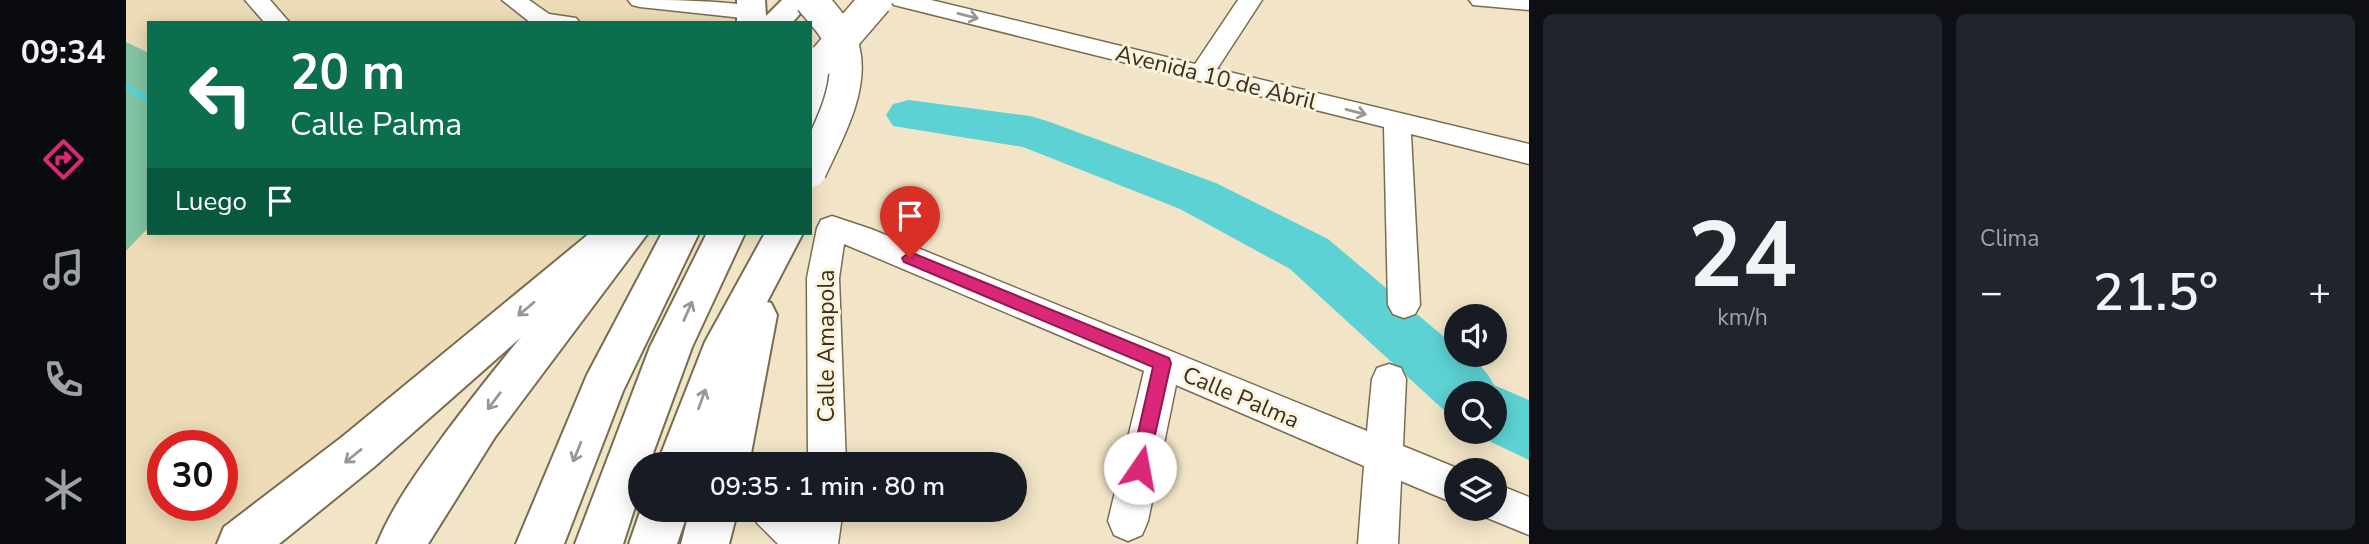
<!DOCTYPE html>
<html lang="es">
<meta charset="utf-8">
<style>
:root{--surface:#171b24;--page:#20242c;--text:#f1f3f6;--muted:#9ea1a6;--accent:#db2777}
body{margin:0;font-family:"Nunito Sans",sans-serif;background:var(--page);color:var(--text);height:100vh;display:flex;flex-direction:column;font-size:26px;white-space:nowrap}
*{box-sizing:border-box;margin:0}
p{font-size:23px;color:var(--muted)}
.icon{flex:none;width:38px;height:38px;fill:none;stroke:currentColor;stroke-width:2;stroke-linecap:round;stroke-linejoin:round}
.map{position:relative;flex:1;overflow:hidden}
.details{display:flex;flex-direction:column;gap:14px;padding:14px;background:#0d0f14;width:840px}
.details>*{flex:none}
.hud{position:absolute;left:21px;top:21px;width:665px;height:214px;border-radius:0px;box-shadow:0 4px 18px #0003;background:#0b6e4f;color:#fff;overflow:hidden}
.controls{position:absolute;left:1318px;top:304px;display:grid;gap:14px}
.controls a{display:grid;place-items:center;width:63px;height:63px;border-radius:50%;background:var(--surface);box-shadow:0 4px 18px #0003;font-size:35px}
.speed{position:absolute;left:21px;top:430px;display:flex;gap:14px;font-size:35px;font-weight:700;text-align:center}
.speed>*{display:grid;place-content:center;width:91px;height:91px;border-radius:50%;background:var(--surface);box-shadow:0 4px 18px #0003;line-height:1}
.speed .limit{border:10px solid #d22;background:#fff;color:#111}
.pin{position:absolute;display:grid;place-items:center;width:60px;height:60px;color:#fff;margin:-72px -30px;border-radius:50% 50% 50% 0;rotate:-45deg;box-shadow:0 0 7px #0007}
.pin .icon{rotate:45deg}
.me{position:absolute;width:77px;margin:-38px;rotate:12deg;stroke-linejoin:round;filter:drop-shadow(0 0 5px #0008)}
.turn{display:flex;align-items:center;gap:24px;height:147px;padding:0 28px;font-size:32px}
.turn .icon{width:91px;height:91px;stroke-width:2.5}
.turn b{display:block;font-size:49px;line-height:60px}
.then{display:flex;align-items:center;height:66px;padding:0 28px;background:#0003;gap:14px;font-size:26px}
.big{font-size:52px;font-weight:600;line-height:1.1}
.details .tile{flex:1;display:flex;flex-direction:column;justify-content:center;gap:10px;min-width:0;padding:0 24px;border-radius:10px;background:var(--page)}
.details .dial{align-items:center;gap:0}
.dial b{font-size:91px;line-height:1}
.heat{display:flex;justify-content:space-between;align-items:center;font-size:38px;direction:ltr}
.details .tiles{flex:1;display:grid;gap:14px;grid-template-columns:repeat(2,1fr)}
.trip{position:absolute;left:502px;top:452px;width:399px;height:70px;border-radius:35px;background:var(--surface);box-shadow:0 4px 18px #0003;font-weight:600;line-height:70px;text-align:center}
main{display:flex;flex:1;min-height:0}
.menu{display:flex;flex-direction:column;width:126px;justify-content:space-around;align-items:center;background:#090b0e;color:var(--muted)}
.menu .icon{width:49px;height:49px}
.menu .selected{color:var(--accent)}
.menu b{font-size:32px;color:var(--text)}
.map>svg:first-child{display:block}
.built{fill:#eddcb7;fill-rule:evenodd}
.green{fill:#82c5a4}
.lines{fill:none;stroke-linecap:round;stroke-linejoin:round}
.stream{stroke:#5dd2d4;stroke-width:7}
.river{fill:#5dd2d4;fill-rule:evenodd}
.minor-casing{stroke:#786c51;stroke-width:3}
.major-casing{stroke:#786c51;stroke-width:4}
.highway-casing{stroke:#786c51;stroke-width:4}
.minor{fill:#fff;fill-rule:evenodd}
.major{fill:#fff;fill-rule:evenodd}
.highway{fill:#fff;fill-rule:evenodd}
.major-bridge-casing{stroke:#786c51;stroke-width:35;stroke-linecap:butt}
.major-bridge{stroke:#fff;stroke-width:32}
.oneway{stroke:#9a9792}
.route{fill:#db2777;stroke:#8e194d;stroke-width:2}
.labels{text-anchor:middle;stroke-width:6;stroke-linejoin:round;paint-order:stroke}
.street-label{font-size:23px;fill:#352f24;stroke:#fdf2da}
</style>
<main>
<nav class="menu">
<b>09:34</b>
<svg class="icon selected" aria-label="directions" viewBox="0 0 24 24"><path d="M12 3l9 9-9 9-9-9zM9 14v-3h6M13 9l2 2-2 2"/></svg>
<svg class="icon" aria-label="music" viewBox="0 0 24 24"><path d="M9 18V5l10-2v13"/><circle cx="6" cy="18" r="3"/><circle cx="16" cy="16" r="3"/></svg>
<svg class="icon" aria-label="phone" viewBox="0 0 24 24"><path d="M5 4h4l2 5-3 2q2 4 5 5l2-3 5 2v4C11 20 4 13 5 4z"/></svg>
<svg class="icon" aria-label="climate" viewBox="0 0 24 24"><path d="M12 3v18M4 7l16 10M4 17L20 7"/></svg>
</nav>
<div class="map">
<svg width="1403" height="544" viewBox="0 0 1403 544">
<rect width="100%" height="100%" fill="#f2e5c7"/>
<g class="built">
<polygon points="0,0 628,0 631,23 23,23 23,53 0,42"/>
<path d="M23,227V233H486L126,544H0V251ZM37,446H96V506H37Z"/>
</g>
<polygon class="green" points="0,42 23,53 23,227 0,251"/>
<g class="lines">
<polyline class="stream" points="0,87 23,99"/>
<path class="river" d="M783,100L904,116L921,121L1090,183L1202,239L1330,347V355C1346,355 1361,370 1368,385L1403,400V460L1346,433L1368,432V394H1330V417L1321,413L1164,269L1054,209L897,147L767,126L760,115L767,104Z"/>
<g class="minor-casing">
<g id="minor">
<polygon points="119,0 144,0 164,23 139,23"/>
<polygon points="376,0 403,0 423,14 450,18 454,23 405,23"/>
<path d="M502,0C546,0 592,0 634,7L638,12L634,17L626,19L514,7L506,5Z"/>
<polygon points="764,0 805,0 1069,64 1112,0 1136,0 1091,69 1403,144 1403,164 1285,134 1294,305 1289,314 1278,318 1267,314 1262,305 1258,127 768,5"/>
<polygon points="1343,0 1403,0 1403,10 1347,5"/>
<polygon points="706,216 745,229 1241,431 1246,379 1251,368 1263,364 1275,368 1280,379 1277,446 1338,471 1330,471 1330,504 1275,481 1272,544 1232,544 1238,466 1050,385 1022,521 1016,535 1002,541 988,535 982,521 1018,371 718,244 713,278 720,464 682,464 681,278 691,228 695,220"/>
<polygon points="1368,483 1403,497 1403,535 1354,515 1352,509 1368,509"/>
<polygon points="626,509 673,509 678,514 679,509 717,509 712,544 652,544 631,523"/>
</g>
</g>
<g class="major-casing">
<g id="major">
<polygon points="611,0 639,0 640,16 656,0 686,0 666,23 611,23"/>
<path d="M726,21L736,24L741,30C717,64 700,86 712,129L707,137L695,140L684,137V70L716,24Z"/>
<path d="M482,233H522L369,437L302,544H251C267,504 295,467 321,431C372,363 427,298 482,233Z"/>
<polygon points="536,233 573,233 497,391 438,544 390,544 461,375"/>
<polygon points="581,233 619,233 566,347 523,464 514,464 514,491 497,544 449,544 524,347"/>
<polygon points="639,233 677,233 641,302 645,303 651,315 623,464 531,464 579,342"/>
<polygon points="515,509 563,509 551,544 503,544"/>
<polygon points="564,509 612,509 603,544 555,544"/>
</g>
</g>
<g class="highway-casing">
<polygon id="highway" points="464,233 508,233 502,243 248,467 153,544 91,544 98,527 216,437"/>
</g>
<use href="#minor" class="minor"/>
<use href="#major" class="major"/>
<use href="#highway" class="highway"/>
<g class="major-bridge-casing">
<g id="major-bridge">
<polyline points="700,58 750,0"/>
<path d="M684,171C700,136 727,90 718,51C714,31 697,15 685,0"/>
</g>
</g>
<use href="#major-bridge" class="major-bridge"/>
</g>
<defs><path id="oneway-shaft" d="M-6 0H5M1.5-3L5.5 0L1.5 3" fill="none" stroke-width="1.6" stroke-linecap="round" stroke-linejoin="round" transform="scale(1.75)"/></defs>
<g class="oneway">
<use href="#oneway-shaft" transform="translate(842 16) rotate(14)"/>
<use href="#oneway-shaft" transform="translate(1230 112) rotate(14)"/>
<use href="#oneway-shaft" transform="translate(400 309) rotate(140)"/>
<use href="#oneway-shaft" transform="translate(562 311) rotate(-66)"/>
<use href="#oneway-shaft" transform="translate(576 399) rotate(-70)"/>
<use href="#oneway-shaft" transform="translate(368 401) rotate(127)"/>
<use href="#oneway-shaft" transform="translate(451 452) rotate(112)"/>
<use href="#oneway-shaft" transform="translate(227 456) rotate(141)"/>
</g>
<polygon class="route" points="784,252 1043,358 1045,363 1020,475 1014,477 1007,475 1004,468 1027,367 778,262 776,258"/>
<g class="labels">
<g class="street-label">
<text transform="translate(1090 77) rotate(14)" y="8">Avenida 10 de Abril</text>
<text transform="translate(700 346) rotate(-90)" y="8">Calle Amapola</text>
<text transform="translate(1115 397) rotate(23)" y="8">Calle Palma</text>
</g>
</g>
</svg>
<div class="controls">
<a><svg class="icon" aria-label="sound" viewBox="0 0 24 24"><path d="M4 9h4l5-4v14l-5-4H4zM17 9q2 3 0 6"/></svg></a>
<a><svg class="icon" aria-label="search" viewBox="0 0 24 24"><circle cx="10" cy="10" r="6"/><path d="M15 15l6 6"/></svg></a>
<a><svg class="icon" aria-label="layers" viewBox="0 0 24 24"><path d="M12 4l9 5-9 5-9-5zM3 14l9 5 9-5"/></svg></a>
</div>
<div class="speed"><div class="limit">30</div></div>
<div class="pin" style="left:784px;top:258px;background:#d93025"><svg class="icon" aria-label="arrive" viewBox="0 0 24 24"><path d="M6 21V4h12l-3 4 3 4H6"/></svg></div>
<svg class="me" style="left:1014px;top:468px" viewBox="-20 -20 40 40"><circle r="19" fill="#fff"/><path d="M0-13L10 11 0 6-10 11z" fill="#db2777"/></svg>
<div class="trip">09:35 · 1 min · 80 m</div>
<div class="hud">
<div class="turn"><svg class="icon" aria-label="left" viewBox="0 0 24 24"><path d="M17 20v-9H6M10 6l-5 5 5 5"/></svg><div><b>20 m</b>Calle Palma</div></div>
<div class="then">Luego<svg class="icon" aria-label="arrive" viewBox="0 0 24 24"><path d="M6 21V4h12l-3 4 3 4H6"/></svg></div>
</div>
</div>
<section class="details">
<div class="tiles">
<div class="tile dial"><b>24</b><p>km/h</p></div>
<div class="tile"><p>Clima</p>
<div class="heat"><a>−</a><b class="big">21.5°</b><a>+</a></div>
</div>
</div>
</section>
</main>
